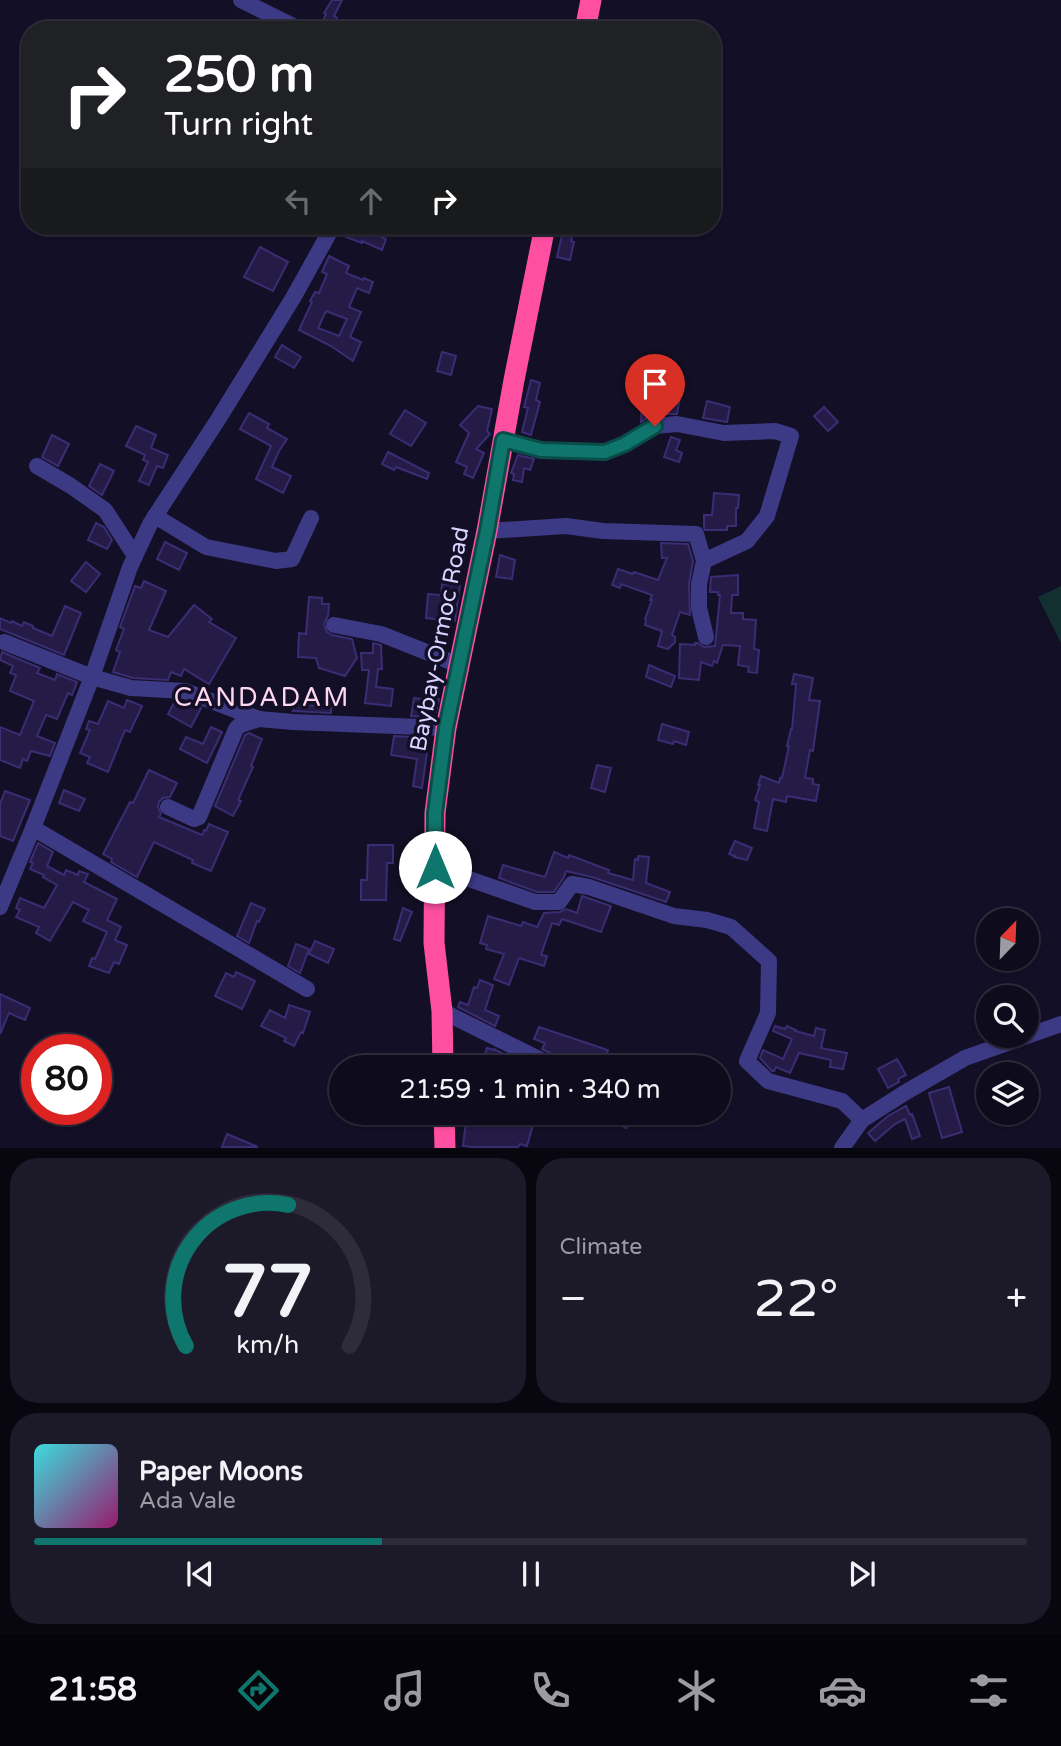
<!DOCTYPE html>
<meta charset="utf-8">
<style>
:root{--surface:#0e0b1c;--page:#1c1929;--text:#f1f3f6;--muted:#9b9ba3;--line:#2e2b3b;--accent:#0f766e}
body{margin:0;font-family:"Varela Round",sans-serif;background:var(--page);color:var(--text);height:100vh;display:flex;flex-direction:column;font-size:26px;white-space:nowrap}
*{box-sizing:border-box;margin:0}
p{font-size:23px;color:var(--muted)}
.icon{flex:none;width:38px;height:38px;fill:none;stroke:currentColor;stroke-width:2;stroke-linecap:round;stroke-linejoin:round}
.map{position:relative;height:1148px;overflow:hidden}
.drawer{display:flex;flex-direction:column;gap:10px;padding:10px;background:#08060f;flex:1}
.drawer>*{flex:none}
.guide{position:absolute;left:21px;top:21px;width:700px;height:214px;border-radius:28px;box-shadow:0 2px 5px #0004,0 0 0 2px var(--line);background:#202124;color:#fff;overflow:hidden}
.needle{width:46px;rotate:23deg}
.controls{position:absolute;left:976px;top:908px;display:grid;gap:14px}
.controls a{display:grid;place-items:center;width:63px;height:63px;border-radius:50%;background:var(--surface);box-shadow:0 2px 5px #0004,0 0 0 2px var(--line);font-size:35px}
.speed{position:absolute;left:21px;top:1034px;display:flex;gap:14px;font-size:35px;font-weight:700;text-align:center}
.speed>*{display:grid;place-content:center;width:91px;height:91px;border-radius:50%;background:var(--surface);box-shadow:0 2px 5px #0004,0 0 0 2px var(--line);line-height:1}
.speed .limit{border:10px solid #d22;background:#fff;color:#111}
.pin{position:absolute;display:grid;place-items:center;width:60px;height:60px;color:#fff;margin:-72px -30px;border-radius:50% 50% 50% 0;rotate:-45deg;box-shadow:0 0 7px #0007}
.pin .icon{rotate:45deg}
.me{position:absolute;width:77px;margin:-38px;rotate:0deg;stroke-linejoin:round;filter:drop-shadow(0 0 5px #0008)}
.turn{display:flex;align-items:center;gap:24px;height:147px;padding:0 28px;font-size:32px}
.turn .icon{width:91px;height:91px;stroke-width:2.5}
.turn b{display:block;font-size:49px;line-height:60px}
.lanes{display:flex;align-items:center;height:66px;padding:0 28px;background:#0003;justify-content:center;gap:35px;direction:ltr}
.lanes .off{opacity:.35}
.big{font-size:52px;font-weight:600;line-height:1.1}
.drawer .card{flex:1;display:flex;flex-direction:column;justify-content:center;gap:10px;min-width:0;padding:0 24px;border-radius:28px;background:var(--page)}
.drawer .dial{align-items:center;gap:0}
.dial svg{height:182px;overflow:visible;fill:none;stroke:var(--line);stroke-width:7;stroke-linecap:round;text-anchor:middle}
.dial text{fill:var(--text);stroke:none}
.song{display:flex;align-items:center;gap:21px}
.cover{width:84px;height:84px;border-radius:10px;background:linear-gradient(135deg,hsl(180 70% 55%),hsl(320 70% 35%))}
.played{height:7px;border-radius:4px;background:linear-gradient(90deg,var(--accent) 35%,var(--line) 35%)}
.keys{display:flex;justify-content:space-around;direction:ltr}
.heat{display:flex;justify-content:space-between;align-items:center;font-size:38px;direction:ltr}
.drawer .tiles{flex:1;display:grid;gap:10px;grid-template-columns:1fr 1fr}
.card:last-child{grid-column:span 2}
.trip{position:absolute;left:329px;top:1055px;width:402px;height:70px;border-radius:35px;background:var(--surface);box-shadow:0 2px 5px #0004,0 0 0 2px var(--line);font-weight:600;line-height:70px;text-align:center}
.dock{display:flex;height:112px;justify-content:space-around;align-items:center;background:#06040b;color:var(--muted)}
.dock .icon{width:49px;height:49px}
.dock .on{color:var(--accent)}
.dock b{font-size:32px;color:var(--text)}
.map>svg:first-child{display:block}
.green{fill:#12302f}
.building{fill:#241b47;stroke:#3b2d73;stroke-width:2;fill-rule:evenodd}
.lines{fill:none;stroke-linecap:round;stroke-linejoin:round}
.minor{stroke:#3d3a85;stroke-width:16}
.highway{stroke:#ff4fa3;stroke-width:21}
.route-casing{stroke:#0a4d48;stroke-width:18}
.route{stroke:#0f766e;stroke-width:12}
.labels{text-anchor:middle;stroke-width:7;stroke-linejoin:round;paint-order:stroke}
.street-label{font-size:23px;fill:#d9d4ff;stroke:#130f26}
.quarter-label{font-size:26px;letter-spacing:2px;fill:#ffd6f0;stroke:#130f26}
</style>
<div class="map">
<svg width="1061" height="1148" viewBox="0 0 1061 1148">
<rect width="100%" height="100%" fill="#130f26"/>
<polygon class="green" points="1061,586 1061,643 1038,597"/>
<g class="building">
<polygon points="332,0 342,0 334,16 337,18 332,30 319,30 326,14 324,13"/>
<polygon points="350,226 359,226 367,229 366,230 386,239 382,250 362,241 362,243 346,237"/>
<polygon points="564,226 575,226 571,241 574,242 570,260 557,257"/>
<polygon points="260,247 288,262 273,291 244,277"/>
<path d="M329,256L349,266L346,273L363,280L364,278L373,282L369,293L357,288L349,307L361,312L350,337L361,342L353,361L331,346L299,330L312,302L310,301L315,292L319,293L327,274L322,272ZM326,311L347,319L339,336L318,328Z"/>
<polygon points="282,345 301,357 294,368 275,357"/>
<polygon points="442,352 456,356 451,375 437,371"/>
<polygon points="531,380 540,383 536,400 540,402 531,435 522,432 528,408 524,407"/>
<polygon points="665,389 681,392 677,414 668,414 655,412 655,416 649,417 641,422 642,405 644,405 647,392 663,396"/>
<polygon points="707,401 730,407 727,422 703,418"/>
<polygon points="478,406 492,409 487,431 490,434 476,449 484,453 473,478 464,474 467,467 456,462 469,433 460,425"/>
<polygon points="824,407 838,422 828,431 814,416"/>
<polygon points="405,410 426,423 411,446 390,434"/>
<polygon points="249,413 269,424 267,428 287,439 279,451 272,467 291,476 283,493 256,479 271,446 240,429"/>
<polygon points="136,426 156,435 151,448 168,455 163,468 157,466 149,485 139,481 148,462 143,460 145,455 126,446"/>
<polygon points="52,435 69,444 58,466 42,457"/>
<polygon points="671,437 680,440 676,450 682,453 679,462 664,457"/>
<polygon points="388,452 429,473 427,479 396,467 394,470 382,464"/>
<polygon points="518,455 534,459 530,470 524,468 522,482 513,480 514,474 511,473"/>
<polygon points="100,464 114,471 102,495 89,486"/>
<polygon points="714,493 739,495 738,508 736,508 736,526 727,526 727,530 705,530 704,528 704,515 712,515"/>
<polygon points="96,523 104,527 112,540 107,549 88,540"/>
<polygon points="165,542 187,553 179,570 157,559"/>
<polygon points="661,543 688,544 693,561 689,584 690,615 680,612 672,635 675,637 675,642 668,649 658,646 662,631 645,625 646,620 645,619 652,600 650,600 652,595 621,584 620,588 612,585 618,569 633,574 634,572 658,580 667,558 662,558"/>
<polygon points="500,555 515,560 512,579 496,577"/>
<polygon points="86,562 100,574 86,592 71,581"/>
<polygon points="738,575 738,595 732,595 731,613 743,613 743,619 756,620 754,649 759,650 757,673 748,672 749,667 738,665 740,646 723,645 717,663 714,661 712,666 701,662 699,680 679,678 680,644 695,645 695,643 698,643 704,647 715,646 720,595 718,595 718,592 710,592 711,577"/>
<polygon points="144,581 166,591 149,630 168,637 194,605 212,619 209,622 236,638 209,684 184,669 181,676 171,672 168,680 133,678 113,672 120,652 116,650 124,629 120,627 135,586 141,588"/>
<polygon points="442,584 460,585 455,621 426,618 428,594 441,595"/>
<polygon points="309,597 322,598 322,604 329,604 328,616 324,624 327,632 332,635 352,639 357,658 345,676 319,668 316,658 298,657 299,633 306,634"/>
<polygon points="65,606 81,613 64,655 0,629 0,618 11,623 12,621 22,626 24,622 33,626 33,628 52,636"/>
<polygon points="373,643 381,645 382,669 378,669 376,687 393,689 391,706 365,703 369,670 362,670 361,653 373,653"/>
<polygon points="2,652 40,668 37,673 55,680 57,674 77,682 72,695 68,693 57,719 46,715 37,736 55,743 50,756 31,751 27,761 23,759 20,768 0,760 0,727 20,735 34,701 10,691 16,675 10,673 13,666 0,660"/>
<polygon points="649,665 675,676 671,687 646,677"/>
<polygon points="794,674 813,678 809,700 820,701 813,751 810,750 805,778 813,779 813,784 819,785 816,801 787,796 786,802 773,799 767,831 754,828 759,802 755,800 760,785 758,785 761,776 779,783 780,778 782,778 789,746 787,746 791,729 792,729 796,684 792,684"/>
<polygon points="414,698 430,700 431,698 439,699 436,712 429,711 428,717 411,716"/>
<polygon points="127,700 142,706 130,732 125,730 108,772 87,763 90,757 80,753 90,730 86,729 89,721 98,724 108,701 124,708"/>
<polygon points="175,701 189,707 190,704 201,708 191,727 168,714"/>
<polygon points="294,704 331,707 331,713 293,711"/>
<polygon points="662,724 689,732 686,745 674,741 673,744 658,740"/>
<polygon points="211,727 222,732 207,763 180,749 186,737 203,744"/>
<polygon points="249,733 262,739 251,766 253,767 238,800 241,801 233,816 215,806 245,735"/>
<polygon points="394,736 429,738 422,788 413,786 417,759 391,755"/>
<polygon points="597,765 611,768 605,792 591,788"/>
<polygon points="149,770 177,783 170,797 163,798 159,802 158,807 161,814 159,817 202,835 204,830 206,831 209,824 228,832 211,871 192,863 193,860 154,842 137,877 111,862 112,859 103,854 130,802 133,803"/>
<polygon points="64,790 85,799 79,811 59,803"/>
<polygon points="5,791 30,800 13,841 0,836 0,804"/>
<polygon points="735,841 752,848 747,860 734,857 735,856 729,854"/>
<polygon points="38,843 53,852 47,866 64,875 66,870 78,875 79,871 88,874 84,882 117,899 107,920 121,927 115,940 127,945 119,964 114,962 109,973 89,966 92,958 95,959 107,932 83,921 89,910 73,902 50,941 36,933 39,927 16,917 20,910 16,908 20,898 44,908 57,885 43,877 44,875 30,869 33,863 30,862"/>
<polygon points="368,845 393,845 393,863 387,863 386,900 361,900 361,880 367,880"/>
<polygon points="554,852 568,858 569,855 609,870 608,873 633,880 635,859 638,860 638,856 649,857 646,883 670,892 666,902 592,877 566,871 564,877 554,892 537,892 499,878 503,865 545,877"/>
<polygon points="582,896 611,906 601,932 562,919 559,925 552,923 541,955 547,956 544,966 519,958 509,985 494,979 504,954 486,949 487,945 480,943 488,916 521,926 523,922 537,927 544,913 560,912 566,909 577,913"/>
<polygon points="251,903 265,909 259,922 257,921 249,943 237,936"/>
<polygon points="403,908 412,912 400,941 394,939"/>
<polygon points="315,941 334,949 328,963 309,954"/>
<polygon points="296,944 309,949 300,973 288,966"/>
<polygon points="236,972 255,981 242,1009 215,996 226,973 234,977"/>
<polygon points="480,980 493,985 485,1010 499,1016 495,1026 458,1007 460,1002 468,1005 474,987 477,988"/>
<polygon points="0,994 30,1008 25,1020 9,1013 0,1034"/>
<polygon points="289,1005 310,1012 303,1033 301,1032 294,1046 284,1041 286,1038 261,1026 270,1010 285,1018"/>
<polygon points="775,1026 785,1029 787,1026 796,1030 795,1031 814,1036 816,1028 825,1030 821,1048 847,1053 843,1069 830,1067 831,1060 799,1053 790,1073 776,1067 774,1071 772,1071 760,1058 763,1050 783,1059 792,1039 773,1031"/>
<polygon points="539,1027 608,1050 601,1068 567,1067 562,1059 542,1049 545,1043 534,1039"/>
<polygon points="487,1048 494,1050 494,1049 532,1068 497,1068 482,1062"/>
<polygon points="897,1059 906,1075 898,1079 899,1082 888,1088 878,1069"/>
<polygon points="949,1087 962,1132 942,1138 929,1093"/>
<polygon points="906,1106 910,1115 912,1114 920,1136 912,1139 905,1119 895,1124 875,1141 868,1133 888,1116"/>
<polygon points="499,1113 508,1113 534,1121 527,1146 520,1144 518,1147 471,1147 463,1146 466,1121 474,1123 477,1114 497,1120"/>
<polygon points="588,1113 632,1113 629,1118 631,1119 626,1128 614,1121 613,1123"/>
<polygon points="227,1134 258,1147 222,1147"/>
</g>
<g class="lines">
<g class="minor">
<polyline points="241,0 301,30"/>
<polyline points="558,30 585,26"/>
<polyline points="503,440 542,450 605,452 625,444 655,426 677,424 724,433 775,431 791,436 767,516 747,541 704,561"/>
<polyline points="37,466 71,486 105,510 135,556"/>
<polyline points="155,516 206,547 276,561 292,559 311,518"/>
<polyline points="487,531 566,526 603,531 696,534 704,561 699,584 699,608 706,637"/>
<polyline points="334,625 381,634 459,665"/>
<polyline points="4,642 92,677 131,688 185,691 259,719 293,722 446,728"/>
<polyline points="168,807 194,819 199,817 236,729 240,725 259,719"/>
<polyline points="33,828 307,989"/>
<polyline points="435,867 535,902 559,902 572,884 589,887 674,916 707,920 731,927 769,961 768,1013 747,1061 768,1081 842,1101 862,1120"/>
<polyline points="0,907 33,828 92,677 130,567 150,524 219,418 293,298 333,226"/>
<polyline points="442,1011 557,1068"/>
<polyline points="1027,1036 1061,1024"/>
<polyline points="842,1148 862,1120 906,1092 965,1058 1027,1036"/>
</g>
<g class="highway">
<polyline points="585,30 591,0"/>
<polyline points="443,1068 442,1011 434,943 435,813 446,728 487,531 514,380 545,226"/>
<polyline points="444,1113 445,1148"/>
</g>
</g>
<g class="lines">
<g class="route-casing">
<polyline id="route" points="435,867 435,813 446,728 487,531 503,440 541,450 605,452 625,444 655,426"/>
</g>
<use href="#route" class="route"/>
</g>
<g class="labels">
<g class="street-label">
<text transform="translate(439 639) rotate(-79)" y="8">Baybay-Ormoc Road</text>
</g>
<g class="quarter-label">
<text x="262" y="706">CANDADAM</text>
</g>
</g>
</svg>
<div class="controls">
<a><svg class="needle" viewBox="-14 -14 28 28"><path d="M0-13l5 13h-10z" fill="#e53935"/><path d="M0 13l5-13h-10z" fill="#9b9ba3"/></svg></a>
<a><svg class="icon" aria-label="search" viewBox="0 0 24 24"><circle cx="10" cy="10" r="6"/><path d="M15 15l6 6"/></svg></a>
<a><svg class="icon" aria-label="layers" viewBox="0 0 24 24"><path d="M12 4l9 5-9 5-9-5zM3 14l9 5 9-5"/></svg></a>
</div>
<div class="speed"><div class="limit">80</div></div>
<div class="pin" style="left:655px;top:426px;background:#d93025"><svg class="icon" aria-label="arrive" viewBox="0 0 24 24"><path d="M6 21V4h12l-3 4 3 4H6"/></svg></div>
<svg class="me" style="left:435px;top:867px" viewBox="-20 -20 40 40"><circle r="19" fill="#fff"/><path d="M0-13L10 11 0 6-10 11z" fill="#0f766e"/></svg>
<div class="trip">21:59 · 1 min · 340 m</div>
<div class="guide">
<div class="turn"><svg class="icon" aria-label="right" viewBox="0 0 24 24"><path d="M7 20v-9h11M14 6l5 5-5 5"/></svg><div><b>250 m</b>Turn right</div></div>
<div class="lanes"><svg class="icon off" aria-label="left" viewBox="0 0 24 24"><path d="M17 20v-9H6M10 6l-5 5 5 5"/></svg><svg class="icon off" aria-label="ahead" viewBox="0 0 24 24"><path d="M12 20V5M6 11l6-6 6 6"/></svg><svg class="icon" aria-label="right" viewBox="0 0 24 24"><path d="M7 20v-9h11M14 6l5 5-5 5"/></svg></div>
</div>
</div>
<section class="drawer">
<div class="tiles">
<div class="card dial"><svg viewBox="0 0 100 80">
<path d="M14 69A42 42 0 1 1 86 69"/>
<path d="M14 69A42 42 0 0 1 59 7" stroke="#0f766e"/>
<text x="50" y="56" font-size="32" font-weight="700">77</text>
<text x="50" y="72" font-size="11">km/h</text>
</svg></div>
<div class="card"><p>Climate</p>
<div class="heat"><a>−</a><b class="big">22°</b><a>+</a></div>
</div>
<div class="card">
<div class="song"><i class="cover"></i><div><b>Paper Moons</b><p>Ada Vale</p></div></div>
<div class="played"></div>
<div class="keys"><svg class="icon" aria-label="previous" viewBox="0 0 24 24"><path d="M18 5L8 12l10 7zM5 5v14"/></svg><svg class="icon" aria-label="pause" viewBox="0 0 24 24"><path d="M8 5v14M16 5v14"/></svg><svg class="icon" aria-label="next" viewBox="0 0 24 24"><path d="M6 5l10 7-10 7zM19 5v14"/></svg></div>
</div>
</div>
</section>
<nav class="dock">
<b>21:58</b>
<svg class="icon on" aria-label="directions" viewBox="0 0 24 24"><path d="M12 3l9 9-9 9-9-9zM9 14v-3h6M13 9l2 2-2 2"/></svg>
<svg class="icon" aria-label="music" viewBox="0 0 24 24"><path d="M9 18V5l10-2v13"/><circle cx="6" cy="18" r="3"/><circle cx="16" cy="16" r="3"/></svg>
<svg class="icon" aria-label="phone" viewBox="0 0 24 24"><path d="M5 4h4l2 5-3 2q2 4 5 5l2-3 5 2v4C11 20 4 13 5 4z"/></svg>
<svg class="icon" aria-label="climate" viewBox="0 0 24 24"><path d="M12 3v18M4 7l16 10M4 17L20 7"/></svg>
<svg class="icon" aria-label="car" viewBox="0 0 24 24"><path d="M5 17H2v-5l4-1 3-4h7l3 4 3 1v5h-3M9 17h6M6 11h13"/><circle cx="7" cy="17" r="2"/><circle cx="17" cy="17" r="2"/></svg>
<svg class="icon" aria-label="filters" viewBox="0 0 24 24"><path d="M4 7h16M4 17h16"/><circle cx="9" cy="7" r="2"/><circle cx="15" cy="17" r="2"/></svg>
</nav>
